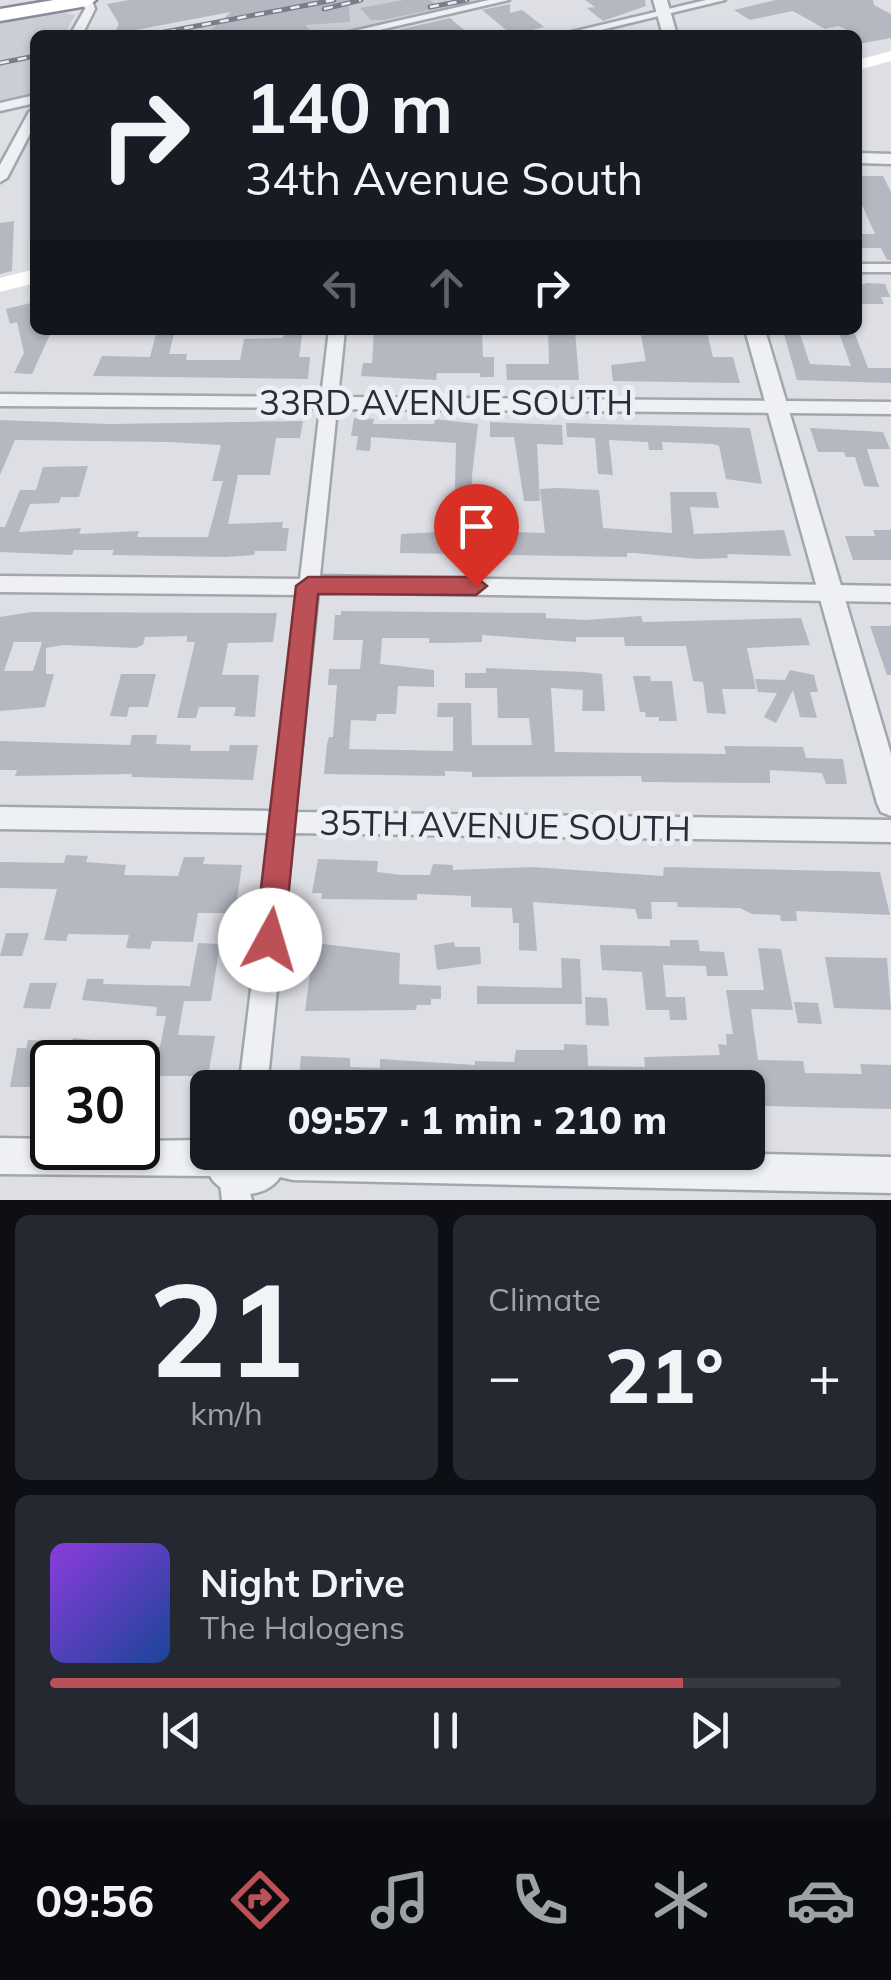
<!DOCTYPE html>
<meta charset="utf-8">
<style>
:root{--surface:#171b24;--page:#242831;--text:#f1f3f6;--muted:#9ea1a6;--line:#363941;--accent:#bc5057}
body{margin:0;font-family:Mulish,sans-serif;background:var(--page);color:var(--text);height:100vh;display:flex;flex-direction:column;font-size:38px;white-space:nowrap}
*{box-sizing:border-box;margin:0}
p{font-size:32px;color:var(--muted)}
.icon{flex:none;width:55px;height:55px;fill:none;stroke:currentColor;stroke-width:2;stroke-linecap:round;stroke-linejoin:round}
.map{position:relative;height:1200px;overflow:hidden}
.side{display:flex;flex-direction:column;gap:15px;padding:15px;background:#0d0f14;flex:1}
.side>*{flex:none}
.top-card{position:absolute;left:30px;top:30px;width:832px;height:305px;border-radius:15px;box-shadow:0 2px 8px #0004;background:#171b24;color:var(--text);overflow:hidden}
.speed{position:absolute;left:30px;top:1040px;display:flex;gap:20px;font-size:50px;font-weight:700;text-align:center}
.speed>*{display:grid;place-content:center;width:130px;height:130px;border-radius:50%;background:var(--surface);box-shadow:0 2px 8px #0004;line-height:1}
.speed .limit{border:5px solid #111;border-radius:15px;background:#fff;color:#111}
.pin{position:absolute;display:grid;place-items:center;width:85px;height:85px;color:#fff;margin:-102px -42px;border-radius:50% 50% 50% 0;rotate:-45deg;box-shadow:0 0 10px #0007}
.pin .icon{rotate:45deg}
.me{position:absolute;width:110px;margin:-55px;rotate:6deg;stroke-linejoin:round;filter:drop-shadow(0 0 8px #0008)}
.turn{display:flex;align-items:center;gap:35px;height:210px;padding:0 50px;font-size:45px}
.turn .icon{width:130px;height:130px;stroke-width:2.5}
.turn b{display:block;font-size:70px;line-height:85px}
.lanes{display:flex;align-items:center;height:95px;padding:0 50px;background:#0003;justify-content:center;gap:50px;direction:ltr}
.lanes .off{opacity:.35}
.big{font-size:75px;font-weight:800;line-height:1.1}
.side .card{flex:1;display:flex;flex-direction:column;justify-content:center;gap:15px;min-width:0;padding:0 35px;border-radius:15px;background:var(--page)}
.side .dial{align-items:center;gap:0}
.dial b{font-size:130px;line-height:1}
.song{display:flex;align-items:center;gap:30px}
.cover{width:120px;height:120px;border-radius:15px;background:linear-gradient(135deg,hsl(270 70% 55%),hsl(220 70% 35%))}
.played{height:10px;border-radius:5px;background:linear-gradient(90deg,var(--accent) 80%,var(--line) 80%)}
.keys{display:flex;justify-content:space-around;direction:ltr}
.heat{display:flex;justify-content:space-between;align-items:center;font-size:55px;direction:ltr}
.side .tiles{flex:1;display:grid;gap:15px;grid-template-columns:1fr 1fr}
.card:last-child{grid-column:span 2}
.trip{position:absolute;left:190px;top:1070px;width:575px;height:100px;border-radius:15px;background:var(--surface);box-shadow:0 2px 8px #0004;font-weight:800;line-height:100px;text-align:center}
.menu{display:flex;height:160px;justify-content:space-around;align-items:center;background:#090b0e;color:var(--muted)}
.menu .icon{width:70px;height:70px}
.menu .selected{color:var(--accent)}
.menu b{font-size:45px;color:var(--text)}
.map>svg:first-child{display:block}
.built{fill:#cbced5}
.building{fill:#b5b8c1;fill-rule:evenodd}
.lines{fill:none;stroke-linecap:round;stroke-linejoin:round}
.minor-casing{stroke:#a3a6ae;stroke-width:5}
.tertiary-casing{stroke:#a3a6ae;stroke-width:5}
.trunk-casing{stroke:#868c99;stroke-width:5}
.minor{fill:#eff0f4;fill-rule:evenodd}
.tertiary{fill:#eff0f4;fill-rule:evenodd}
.secondary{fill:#fff;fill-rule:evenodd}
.trunk{fill:#fff;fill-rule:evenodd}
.rail-casing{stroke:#787e8c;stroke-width:5}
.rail{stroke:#eceef3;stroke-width:2.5;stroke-dasharray:9;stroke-linecap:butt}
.route{fill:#bc5057;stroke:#7a3439;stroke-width:2.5}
.labels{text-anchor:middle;stroke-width:10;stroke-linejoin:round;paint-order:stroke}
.street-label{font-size:35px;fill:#282d39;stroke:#eceef3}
</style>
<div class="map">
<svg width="891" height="1200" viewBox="0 0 891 1200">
<rect width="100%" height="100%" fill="#dddfe5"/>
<g class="built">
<polygon points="341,0 490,0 323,35 159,35"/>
<polygon points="60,12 75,15 64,35 35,35 35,88 31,96 0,102 0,23"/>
</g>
<g class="building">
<polygon points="129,0 348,0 350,22 305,25 314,35 205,35 231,12 114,34 119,24 107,4"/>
<polygon points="404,0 430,0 439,8 383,20 371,20 360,8"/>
<polygon points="585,0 645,0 646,6 603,21 587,8 595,7"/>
<polygon points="776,0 873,0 874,5 891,14 891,38 858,44 858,35 838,26 825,29 793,11 750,20 734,10"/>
<polygon points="510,4 510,13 522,10 544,27 512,35 482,10"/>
<polygon points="450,18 470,35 398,35 393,31"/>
<polygon points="858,176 883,176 891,192 891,260 887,260 881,248 858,248 858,234 875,234 858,196"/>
<polygon points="14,221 12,271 0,274 0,223"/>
<polygon points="867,283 885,284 890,297 881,297 884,304 858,304 858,286"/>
<polygon points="35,302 35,330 52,330 32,374 14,373 24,353 17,322 10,324 6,309"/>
<polygon points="157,330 175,330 169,354 187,354 186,360 240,360 244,339 283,338 284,330 303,330 299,357 310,357 308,379 93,376 102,356 150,357"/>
<polygon points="374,330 454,333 454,330 482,330 483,357 494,357 494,377 480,377 480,373 437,373 436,380 361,376 363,363 372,363"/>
<polygon points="548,330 575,330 579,380 507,380 506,364 549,364"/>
<polygon points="640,331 707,332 713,357 733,357 740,383 613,381 611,365 646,361"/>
<polygon points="839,333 855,334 868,368 891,368 891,383 797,380 784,334 800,334 810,364 851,366"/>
<polygon points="354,418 374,419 373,424 434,424 435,419 478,424 472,476 474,527 481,527 481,531 545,533 540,489 558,488 599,490 603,528 672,533 670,492 716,492 719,508 690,507 694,534 784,530 791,556 727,554 728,558 698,559 635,553 627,553 627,557 400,553 401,534 454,531 456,443 371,437 370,451 356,450 358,436 351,436"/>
<polygon points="0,420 110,424 303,421 300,438 276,438 270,475 238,475 228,524 283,522 282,528 289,528 286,551 255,551 254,555 225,557 112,555 114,550 74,550 72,555 0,552 0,527 5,527 20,490 36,490 43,467 88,466 79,497 61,497 59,503 30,504 19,532 81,528 79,534 139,531 137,537 208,537 223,481 212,481 221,445 169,442 15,440 0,475"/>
<polygon points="490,422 562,425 563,445 537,444 540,501 524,501 514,437 490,437"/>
<polygon points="566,423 750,428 762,484 726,479 719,446 713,444 662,442 663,450 649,450 648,442 609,440 613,475 598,474 595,438 567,437"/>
<polygon points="810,428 883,432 890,449 867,449 879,487 864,486 855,457 846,457 844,452 818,452"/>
<polygon points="873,530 891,530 891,560 853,560 845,536 875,536"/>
<polygon points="341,611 546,613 546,618 586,620 641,616 643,622 801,618 810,645 747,648 756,689 722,689 726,714 707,713 703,682 693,681 686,646 625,646 624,637 576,637 576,642 482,635 482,642 447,643 429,643 429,638 382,638 380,664 434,670 434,687 398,686 396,714 377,714 376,721 351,720 349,749 453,751 453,717 437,717 438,703 471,703 472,745 532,745 529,718 498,718 497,688 465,688 465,673 486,673 486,668 584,672 602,674 605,711 582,711 583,690 551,688 555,752 726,754 724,746 803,747 806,758 843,759 847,784 826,784 822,773 770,770 770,783 642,782 641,776 472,777 472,772 445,771 445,776 324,774 327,744 329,737 333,737 337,685 328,685 329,669 360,669 363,640 333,640 335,615 341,615"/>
<path d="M31,612L277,613L273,642L228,643L222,675H259L255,717L234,716L236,707H199L196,718H177L195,642H187V636L145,637L143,645L136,648L63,645L46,648V674H54L45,707L0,711V617ZM14,642H42L33,671H4Z"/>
<polygon points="870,626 891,626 891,675 887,675"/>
<polygon points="790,670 814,675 818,692 810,692 817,718 800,717 793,690 776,723 764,717 777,693 758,692 755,679 785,680"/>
<polygon points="121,674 156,674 148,707 129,707 127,717 110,716"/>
<polygon points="633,676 650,676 651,681 672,681 677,721 659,721 659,717 646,717 645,712 640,712"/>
<polygon points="132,735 157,735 156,744 191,745 190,751 229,751 230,745 258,745 253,780 131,777 132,774 15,776 17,770 0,770 0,741 130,745"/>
<polygon points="66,855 88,856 86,862 126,865 124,875 178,876 184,857 205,857 203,864 242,865 235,913 198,913 193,942 152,941 150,949 126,948 129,935 68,934 66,941 44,940 57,889 0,888 0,862 64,863"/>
<polygon points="318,859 378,861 377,872 402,875 430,875 433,864 453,865 453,870 532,867 663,876 664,867 880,872 890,915 796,911 797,921 781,921 780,915 752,914 740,908 678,907 677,902 651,902 652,919 638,919 635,909 533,902 537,951 519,950 519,923 513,923 512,908 471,907 471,896 417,894 417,900 321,899 322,893 312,893"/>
<polygon points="6,933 29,933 22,956 0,956"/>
<polygon points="670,940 698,940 700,951 724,952 728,976 707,976 706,966 663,965 666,997 685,997 687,1020 670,1020 669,1010 646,1010 642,972 602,970 600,945 670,946"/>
<polygon points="454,942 455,947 480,947 481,964 437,970 434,945"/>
<polygon points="198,943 220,944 211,1001 184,1001 178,1035 215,1036 208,1076 142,1076 145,1062 67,1062 73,1038 160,1047 166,1016 156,1016 157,1007 82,1000 87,979 104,979 103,984 190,986"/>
<polygon points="314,943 400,953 399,984 441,986 441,999 431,999 431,1005 417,1005 416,1010 305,1011"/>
<polygon points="758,948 781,949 793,1010 751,1009 758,1060 803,1061 805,1073 862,1074 860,1064 891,1065 891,1109 763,1106 764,1113 748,1113 748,1088 298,1088 301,1056 350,1058 350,1067 380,1068 380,1059 475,1065 475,1061 514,1062 516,1050 564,1050 564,1044 587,1045 588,1066 645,1067 644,1057 720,1055 718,1044 727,1045 726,1034 733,1034 726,990 764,990"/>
<polygon points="825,957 887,958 891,1010 834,1008"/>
<polygon points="561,958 580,959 582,1004 477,1004 477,986 562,988"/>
<polygon points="30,983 57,983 50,1009 23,1008"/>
<polygon points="585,997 607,998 609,1026 586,1025"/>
<polygon points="794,1002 818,1003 822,1024 798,1023"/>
<polygon points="28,1040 52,1041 52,1078 33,1079 31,1087 10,1087 17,1048 26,1048"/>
</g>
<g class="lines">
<g class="minor-casing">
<g id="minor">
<polygon points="82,0 92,0 95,9 82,35 70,35 85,9"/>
<polygon points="489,0 509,0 358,35 336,35"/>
<polygon points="706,0 725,0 580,35 559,35"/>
<polygon points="35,95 35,103 0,111 0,103"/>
<polygon points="35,108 35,124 7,178 0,182 0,165 29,112"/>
<rect x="858" y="264" width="33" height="8"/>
<polygon points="329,330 345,330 338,397 891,402 891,414 337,409 320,576 891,586 891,602 318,592 295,812 891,820 891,842 293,833 267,1088 239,1088 270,833 0,829 0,807 272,811 298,595 0,592 0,576 300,579 320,408 0,406 0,394 321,397"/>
<polygon points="234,1170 244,1174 252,1200 222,1200 220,1184 224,1174"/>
</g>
</g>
<g class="tertiary-casing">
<g id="tertiary">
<polygon points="653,0 667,0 677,35 663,35"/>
<polygon points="858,153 891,154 891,164 858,163"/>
<polygon points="745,330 765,330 891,754 891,816 881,812 877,803"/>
<path d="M0,1138L52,1139V1148H138V1141L208,1140V1152H683L891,1157V1193L293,1180L280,1177C266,1200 223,1200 210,1176L0,1174Z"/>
</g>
</g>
<g class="trunk-casing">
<polygon id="trunk" points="54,0 96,0 87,6 0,21 0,9"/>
</g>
<use href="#minor" class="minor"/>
<use href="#tertiary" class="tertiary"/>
<g class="secondary">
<polygon points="891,51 891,61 858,70 858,60"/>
<polygon points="35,269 35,283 0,292 0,278"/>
</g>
<use href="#trunk" class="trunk"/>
<g class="rail-casing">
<g id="rail">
<polyline points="430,7 467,0"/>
<polyline points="324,9 361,0"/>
<polyline points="149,35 334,0"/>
<polyline points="0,63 35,56"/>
</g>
</g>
<use href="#rail" class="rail"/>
</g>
<polygon class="route" points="308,577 476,577 487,586 476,595 318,594 284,940 280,950 270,954 260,950 255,940 296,586"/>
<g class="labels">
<g class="street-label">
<text x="446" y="415">33RD AVENUE SOUTH</text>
<text transform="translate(505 826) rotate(1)" y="12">35TH AVENUE SOUTH</text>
</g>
</g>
</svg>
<div class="speed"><div class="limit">30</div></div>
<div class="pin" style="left:476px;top:586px;background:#d93025"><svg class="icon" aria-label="arrive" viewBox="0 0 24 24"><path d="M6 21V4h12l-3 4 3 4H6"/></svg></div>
<svg class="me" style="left:270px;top:940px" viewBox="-20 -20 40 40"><circle r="19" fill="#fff"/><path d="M0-13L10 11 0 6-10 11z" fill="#bc5057"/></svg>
<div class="trip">09:57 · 1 min · 210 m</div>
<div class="top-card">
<div class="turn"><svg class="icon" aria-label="right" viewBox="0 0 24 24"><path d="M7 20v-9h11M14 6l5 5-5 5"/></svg><div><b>140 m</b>34th Avenue South</div></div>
<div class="lanes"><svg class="icon off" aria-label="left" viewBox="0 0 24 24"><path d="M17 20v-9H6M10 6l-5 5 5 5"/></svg><svg class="icon off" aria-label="ahead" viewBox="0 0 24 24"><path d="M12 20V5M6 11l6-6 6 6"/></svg><svg class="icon" aria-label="right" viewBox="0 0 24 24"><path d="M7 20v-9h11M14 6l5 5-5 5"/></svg></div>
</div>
</div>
<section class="side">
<div class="tiles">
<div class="card dial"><b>21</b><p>km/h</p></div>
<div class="card"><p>Climate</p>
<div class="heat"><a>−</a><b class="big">21°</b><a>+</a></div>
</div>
<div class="card">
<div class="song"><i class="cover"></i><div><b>Night Drive</b><p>The Halogens</p></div></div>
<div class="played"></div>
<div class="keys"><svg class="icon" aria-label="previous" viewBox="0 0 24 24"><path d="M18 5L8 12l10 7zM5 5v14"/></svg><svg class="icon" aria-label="pause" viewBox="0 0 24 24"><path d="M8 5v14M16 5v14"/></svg><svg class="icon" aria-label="next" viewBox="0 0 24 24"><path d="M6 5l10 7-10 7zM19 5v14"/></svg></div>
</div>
</div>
</section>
<nav class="menu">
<b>09:56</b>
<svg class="icon selected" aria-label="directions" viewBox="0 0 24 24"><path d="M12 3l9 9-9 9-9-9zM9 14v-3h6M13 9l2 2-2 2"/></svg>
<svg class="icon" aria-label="music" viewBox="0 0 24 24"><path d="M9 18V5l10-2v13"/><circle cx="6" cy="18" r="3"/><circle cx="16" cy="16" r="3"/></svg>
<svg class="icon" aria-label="phone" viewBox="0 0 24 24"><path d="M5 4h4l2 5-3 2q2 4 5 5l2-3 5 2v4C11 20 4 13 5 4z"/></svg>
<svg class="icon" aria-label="climate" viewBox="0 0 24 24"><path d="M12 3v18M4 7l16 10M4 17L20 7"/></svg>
<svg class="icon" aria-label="car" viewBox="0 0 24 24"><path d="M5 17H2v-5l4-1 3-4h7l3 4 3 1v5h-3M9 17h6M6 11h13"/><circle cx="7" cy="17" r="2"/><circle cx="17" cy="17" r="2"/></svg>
</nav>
